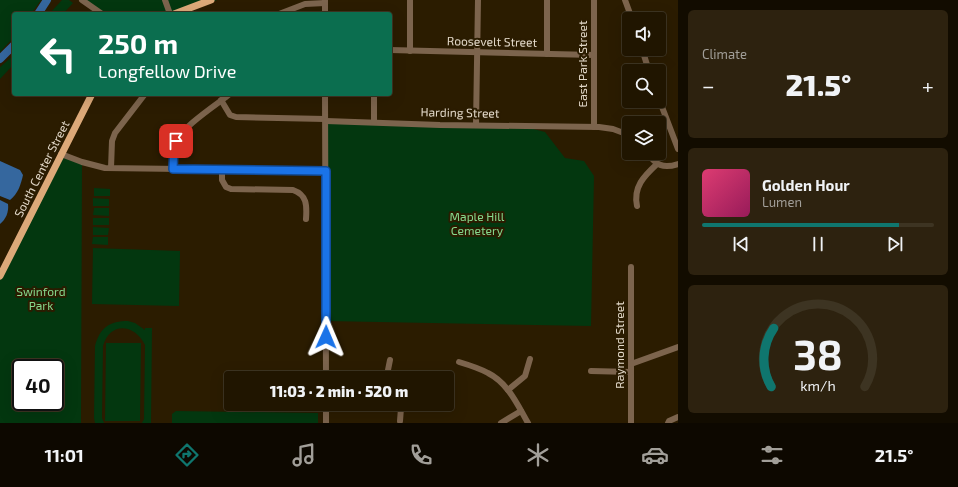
<!DOCTYPE html>
<meta charset="utf-8">
<style>
:root{--surface:#201500;--page:#2d220f;--text:#f1f3f6;--muted:#a29f99;--line:#3d3422;--accent:#0f766e}
body{margin:0;font-family:"Exo 2",sans-serif;background:var(--page);color:var(--text);height:100vh;display:flex;flex-direction:column;font-size:15px;white-space:nowrap}
*{box-sizing:border-box;margin:0}
p{font-size:13px;color:var(--muted)}
.icon{flex:none;width:22px;height:22px;fill:none;stroke:currentColor;stroke-width:2;stroke-linecap:round;stroke-linejoin:round}
.map{position:relative;flex:1;overflow:hidden}
.drawer{display:flex;flex-direction:column;gap:10px;padding:10px;background:#120c00;width:280px}
.drawer>*{flex:none}
.banner{position:absolute;left:12px;top:12px;width:380px;height:84px;border-radius:4px;box-shadow:0 4px 16px #0002,0 0 0 1px var(--line);background:#0b6e4f;color:#fff;overflow:hidden}
.controls{position:absolute;left:622px;top:12px;display:grid;gap:8px}
.controls a{display:grid;place-items:center;width:44px;height:44px;border-radius:4px;background:var(--surface);box-shadow:0 4px 16px #0002,0 0 0 1px var(--line);font-size:20px}
.speed{position:absolute;left:12px;top:359px;display:flex;gap:8px;font-size:20px;font-weight:700;text-align:center}
.speed>*{display:grid;place-content:center;width:52px;height:52px;border-radius:50%;background:var(--surface);box-shadow:0 4px 16px #0002,0 0 0 1px var(--line);line-height:1}
.speed .limit{border:2px solid #111;border-radius:6px;background:#fff;color:#111}
.pin{position:absolute;display:grid;place-items:center;width:34px;height:34px;color:#fff;margin:-17px;border-radius:8px;box-shadow:0 2px 6px #0006}
.me{position:absolute;width:44px;margin:-22px;rotate:1deg;stroke-linejoin:round;filter:drop-shadow(0 0 3px #0008)}
.turn{display:flex;align-items:center;gap:14px;height:84px;padding:0 20px;font-size:18px}
.turn .icon{width:52px;height:52px;stroke-width:2.5}
.turn b{display:block;font-size:28px;line-height:34px}
.big{font-size:30px;font-weight:800;line-height:1.1}
.drawer .card{flex:1;display:flex;flex-direction:column;justify-content:center;gap:6px;min-width:0;padding:0 14px;border-radius:6px;background:var(--page)}
.drawer .dial{align-items:center;gap:0}
.dial svg{height:104px;overflow:visible;fill:none;stroke:var(--line);stroke-width:7;stroke-linecap:round;text-anchor:middle}
.dial text{fill:var(--text);stroke:none}
.song{display:flex;align-items:center;gap:12px}
.cover{width:48px;height:48px;border-radius:6px;background:linear-gradient(135deg,hsl(340 70% 55%),hsl(330 70% 35%))}
.played{height:4px;border-radius:2px;background:linear-gradient(90deg,var(--accent) 85%,var(--line) 85%)}
.keys{display:flex;justify-content:space-around;direction:ltr}
.heat{display:flex;justify-content:space-between;align-items:center;font-size:22px;direction:ltr}
.trip{position:absolute;left:224px;top:371px;width:230px;height:40px;border-radius:4px;background:var(--surface);box-shadow:0 4px 16px #0002,0 0 0 1px var(--line);font-weight:800;line-height:40px;text-align:center}
.dock{display:flex;height:64px;justify-content:space-around;align-items:center;background:#0d0800;color:var(--muted)}
.dock .icon{width:28px;height:28px}
.dock .on{color:var(--accent)}
.dock b{font-size:18px;color:var(--text)}
main{display:flex;flex:1;min-height:0}
.map>svg:first-child{display:block}
.green{fill:#03370f;fill-rule:evenodd}
.water{fill:#35679e}
.lines{fill:none;stroke-linecap:round;stroke-linejoin:round}
.river{stroke:#35679e;stroke-width:8}
.minor{stroke:#7c644d;stroke-width:6}
.major{stroke:#dca979;stroke-width:7}
.route-casing{stroke:#114b97;stroke-width:10}
.route{stroke:#1a73e8;stroke-width:7}
.labels{text-anchor:middle;stroke-width:4;stroke-linejoin:round;paint-order:stroke}
.street-label{font-size:12px;fill:#e2d8c8;stroke:#2b1c00}
.park-label{font-size:12px;fill:#86d98d;stroke:#2b1c00}
</style>
<main>
<div class="map">
<svg width="678" height="423" viewBox="0 0 678 423">
<rect width="100%" height="100%" fill="#2b1c00"/>
<g class="green">
<polygon points="0,0 41,0 31,14 14,14 14,37 0,52"/>
<polygon points="62,0 69,0 73,3 63,14 49,14"/>
<polygon points="80,0 217,0 182,14 100,14"/>
<polygon points="14,55 14,64 0,79 0,67"/>
<polygon points="326,121 518,125 545,132 565,158 584,161 594,176 591,326 326,321"/>
<path d="M61,154L82,162L81,423H0V275ZM21,368H55V402H21Z"/>
<polygon points="94,188 110,189 110,196 94,196"/>
<polygon points="93,198 109,199 109,206 93,206"/>
<polygon points="94,208 109,208 109,216 93,215"/>
<rect x="93" y="218" width="16" height="7"/>
<polygon points="93,227 109,228 108,235 93,235"/>
<polygon points="93,237 108,237 108,245 92,244"/>
<polygon points="93,248 180,251 179,306 92,304"/>
<path d="M128,321L135,323L145,330V328H152L151,423H142L144,419L145,345C135,324 110,321 103,346L102,418L104,423H95L94,418L95,346C100,327 110,321 128,321Z"/>
<polygon points="106,343 141,343 140,421 105,421"/>
<polygon points="176,411 318,413 318,423 172,423 172,414"/>
</g>
<g class="water">
<path d="M0,161L20,170L23,175C21,184 18,194 10,200L0,196Z"/>
<path d="M0,200L8,204C9,212 6,219 0,224Z"/>
</g>
<g class="lines">
<g class="river">
<polyline points="38,14 47,0"/>
<polyline points="0,59 14,45"/>
</g>
<g class="minor">
<polyline points="82,0 102,14"/>
<polyline points="165,0 170,14"/>
<polyline points="325,0 325,14"/>
<polyline points="410,0 410,51"/>
<polyline points="594,0 594,127"/>
<polyline points="625,0 632,19"/>
<polyline points="279,14 305,4 325,3"/>
<polyline points="642,49 649,71"/>
<polyline points="390,50 594,55"/>
<polyline points="547,54 547,0"/>
<polyline points="325,94 326,378"/>
<polyline points="659,99 678,149"/>
<polyline points="221,100 230,115 236,117 325,119"/>
<polyline points="326,121 440,125 599,127 613,129 629,135"/>
<polyline points="374,122 374,94"/>
<polyline points="476,125 478,0"/>
<path d="M647,153C656,165 663,169 678,164"/>
<polyline points="61,154 82,162 105,168 326,171"/>
<polyline points="111,168 112,141 115,133 145,94"/>
<path d="M173,169C173,161 172,152 175,144C180,128 216,105 230,94"/>
<path d="M222,170V180L226,187L231,189L293,190C307,195 307,205 306,219"/>
<path d="M637,206C633,187 644,176 657,164"/>
<polyline points="631,267 631,423"/>
<path d="M459,362C469,365 479,368 488,373C508,383 517,404 528,423"/>
<polyline points="631,364 678,347"/>
<polyline points="591,371 631,372"/>
<polyline points="390,378 388,370 390,360"/>
<polyline points="508,390 525,376 530,359"/>
<polyline points="326,404 326,423"/>
<polyline points="400,404 401,408 400,421"/>
<polyline points="501,423 521,411"/>
<polyline points="668,423 669,421 678,417"/>
</g>
<g class="major">
<polyline points="174,14 211,0"/>
<polyline points="0,276 92,94"/>
</g>
</g>
<g class="lines">
<g class="route-casing">
<polyline id="route" points="176,141 174,147 173,169 326,171 326,337"/>
</g>
<use href="#route" class="route"/>
</g>
<g class="labels">
<g class="street-label">
<text transform="translate(492 42) rotate(1)" y="4">Roosevelt Street</text>
<text transform="translate(583 64) rotate(-90)" y="4">East Park Street</text>
<text transform="translate(460 113) rotate(1)" y="4">Harding Street</text>
<text transform="translate(42 169) rotate(-63)" y="4">South Center Street</text>
<text transform="translate(620 345) rotate(-90)" y="4">Raymond Street</text>
</g>
<g class="park-label">
<text x="477" y="221">Maple Hill<tspan x="477" dy="14">Cemetery</tspan></text>
<text x="41" y="296">Swinford<tspan x="41" dy="14">Park</tspan></text>
</g>
</g>
</svg>
<div class="controls">
<a><svg class="icon" aria-label="sound" viewBox="0 0 24 24"><path d="M4 9h4l5-4v14l-5-4H4zM17 9q2 3 0 6"/></svg></a>
<a><svg class="icon" aria-label="search" viewBox="0 0 24 24"><circle cx="10" cy="10" r="6"/><path d="M15 15l6 6"/></svg></a>
<a><svg class="icon" aria-label="layers" viewBox="0 0 24 24"><path d="M12 4l9 5-9 5-9-5zM3 14l9 5 9-5"/></svg></a>
</div>
<div class="speed"><div class="limit">40</div></div>
<div class="pin" style="left:176px;top:141px;background:#d93025"><svg class="icon" aria-label="arrive" viewBox="0 0 24 24"><path d="M6 21V4h12l-3 4 3 4H6"/></svg></div>
<svg class="me" style="left:326px;top:337px" viewBox="-20 -20 40 40"><path d="M0-17L14 15 0 8-14 15z" fill="#1a73e8" stroke="#fff" stroke-width="4"/></svg>
<div class="trip">11:03 · 2 min · 520 m</div>
<div class="banner">
<div class="turn"><svg class="icon" aria-label="left" viewBox="0 0 24 24"><path d="M17 20v-9H6M10 6l-5 5 5 5"/></svg><div><b>250 m</b>Longfellow Drive</div></div>
</div>
</div>
<section class="drawer">
<div class="card"><p>Climate</p>
<div class="heat"><a>−</a><b class="big">21.5°</b><a>+</a></div>
</div>
<div class="card">
<div class="song"><i class="cover"></i><div><b>Golden Hour</b><p>Lumen</p></div></div>
<div class="played"></div>
<div class="keys"><svg class="icon" aria-label="previous" viewBox="0 0 24 24"><path d="M18 5L8 12l10 7zM5 5v14"/></svg><svg class="icon" aria-label="pause" viewBox="0 0 24 24"><path d="M8 5v14M16 5v14"/></svg><svg class="icon" aria-label="next" viewBox="0 0 24 24"><path d="M6 5l10 7-10 7zM19 5v14"/></svg></div>
</div>
<div class="card dial"><svg viewBox="0 0 100 80">
<path d="M14 69A42 42 0 1 1 86 69"/>
<path d="M14 69A42 42 0 0 1 16 24" stroke="#0f766e"/>
<text x="50" y="56" font-size="32" font-weight="700">38</text>
<text x="50" y="72" font-size="11">km/h</text>
</svg></div>
</section>
</main>
<nav class="dock">
<b>11:01</b>
<svg class="icon on" aria-label="directions" viewBox="0 0 24 24"><path d="M12 3l9 9-9 9-9-9zM9 14v-3h6M13 9l2 2-2 2"/></svg>
<svg class="icon" aria-label="music" viewBox="0 0 24 24"><path d="M9 18V5l10-2v13"/><circle cx="6" cy="18" r="3"/><circle cx="16" cy="16" r="3"/></svg>
<svg class="icon" aria-label="phone" viewBox="0 0 24 24"><path d="M5 4h4l2 5-3 2q2 4 5 5l2-3 5 2v4C11 20 4 13 5 4z"/></svg>
<svg class="icon" aria-label="climate" viewBox="0 0 24 24"><path d="M12 3v18M4 7l16 10M4 17L20 7"/></svg>
<svg class="icon" aria-label="car" viewBox="0 0 24 24"><path d="M5 17H2v-5l4-1 3-4h7l3 4 3 1v5h-3M9 17h6M6 11h13"/><circle cx="7" cy="17" r="2"/><circle cx="17" cy="17" r="2"/></svg>
<svg class="icon" aria-label="filters" viewBox="0 0 24 24"><path d="M4 7h16M4 17h16"/><circle cx="9" cy="7" r="2"/><circle cx="15" cy="17" r="2"/></svg>
<b>21.5°</b>
</nav>
